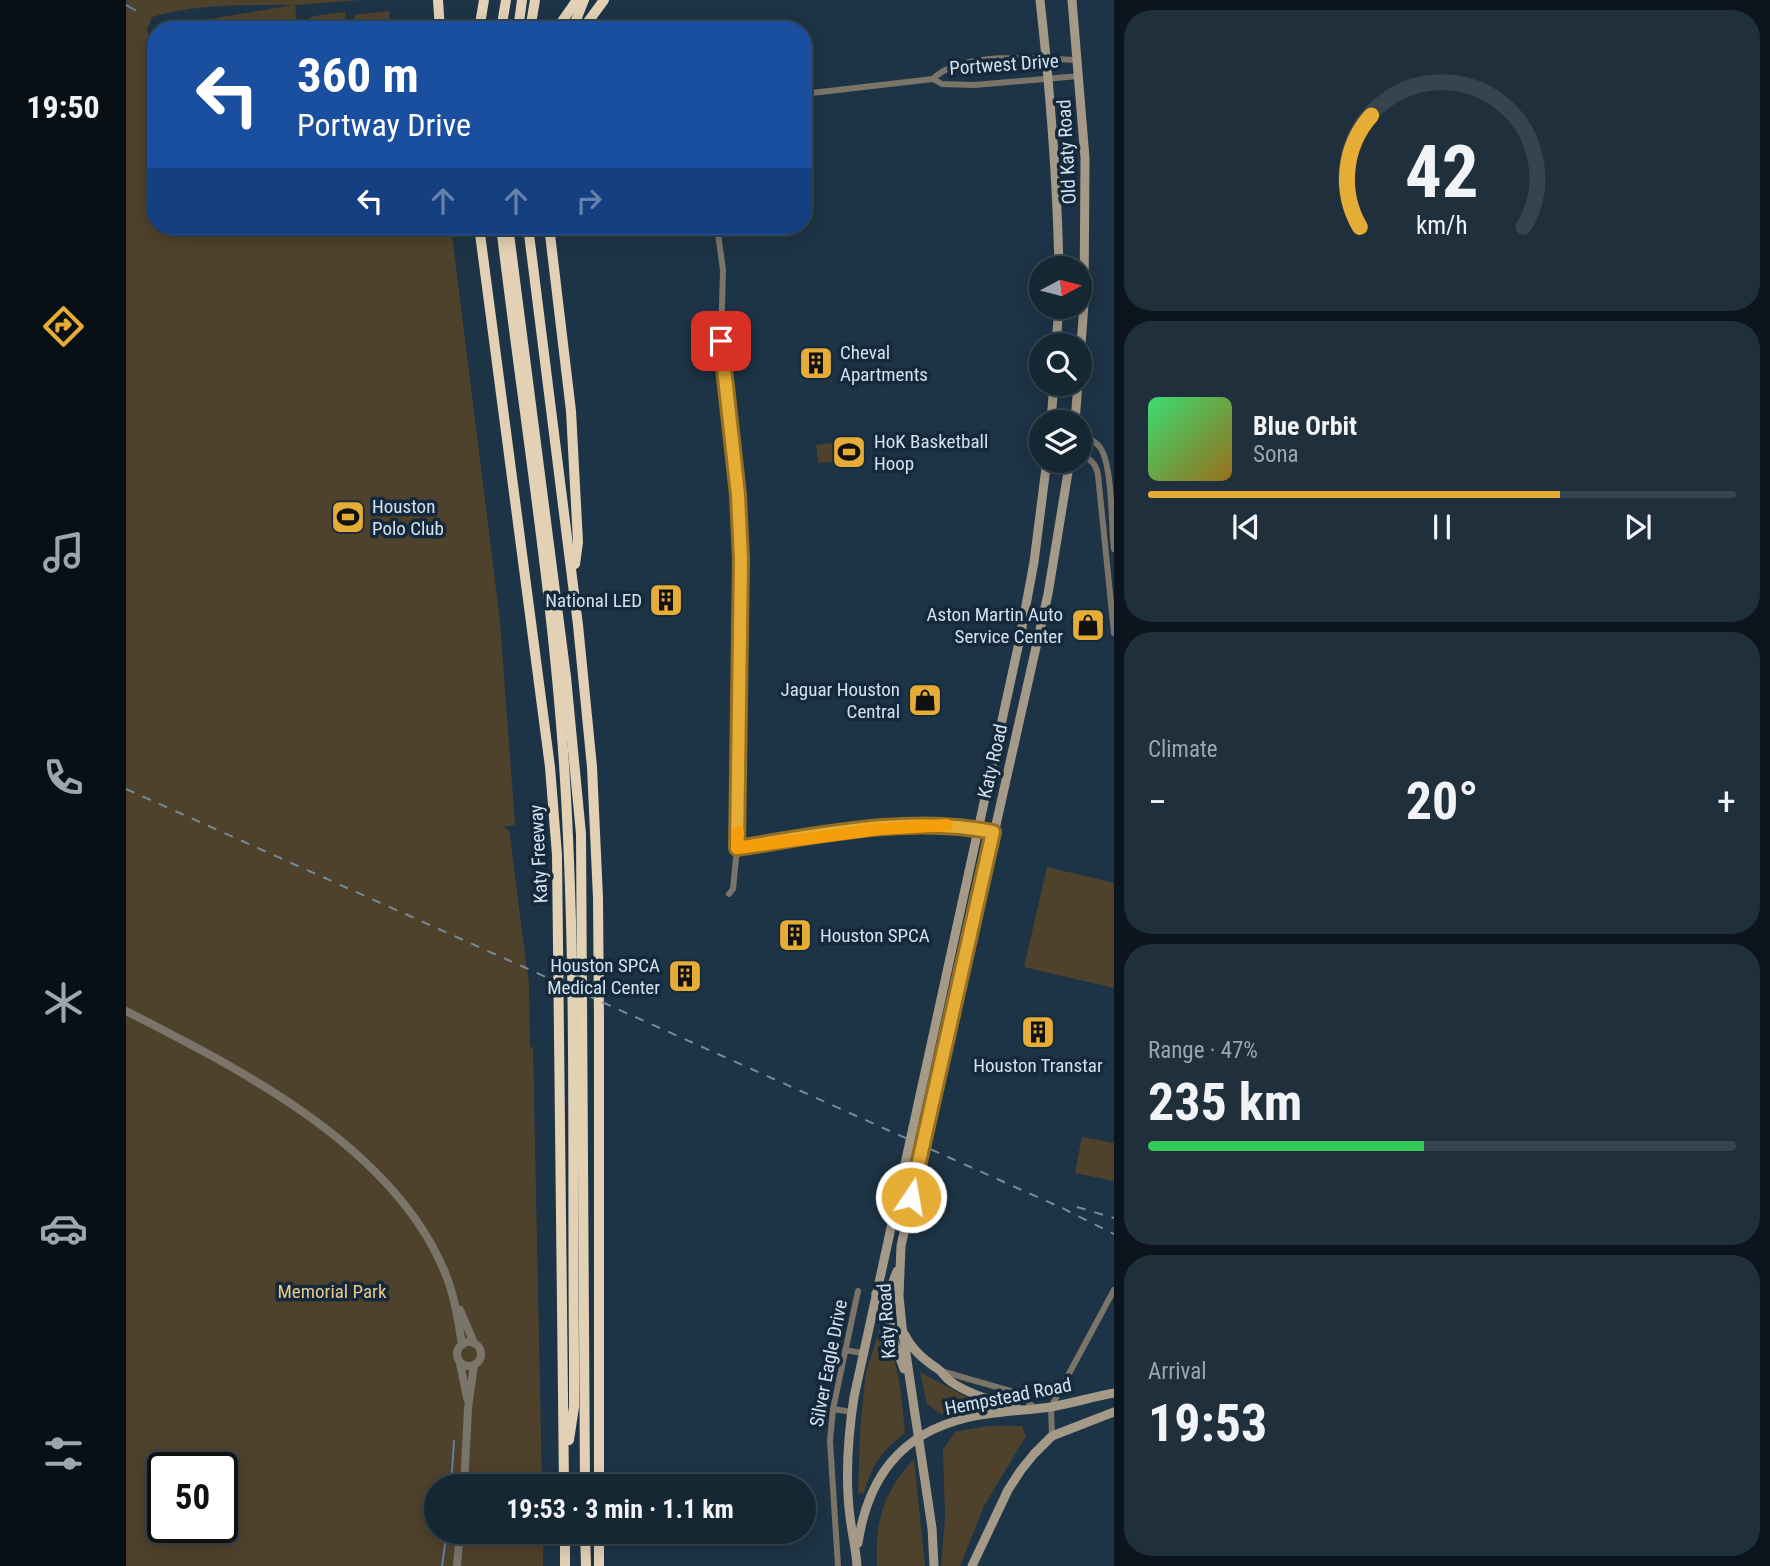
<!DOCTYPE html>
<meta charset="utf-8">
<style>
:root{--surface:#162734;--page:#1f2f3c;--text:#f1f3f6;--muted:#9ea5ac;--line:#35444f;--accent:#e5ad36}
body{margin:0;font-family:"Roboto Condensed",sans-serif;background:var(--page);color:var(--text);height:100vh;display:flex;flex-direction:column;font-size:26px;white-space:nowrap}
*{box-sizing:border-box;margin:0}
p{font-size:23px;color:var(--muted)}
.icon{flex:none;width:38px;height:38px;fill:none;stroke:currentColor;stroke-width:2;stroke-linecap:round;stroke-linejoin:round}
.map{position:relative;flex:1;overflow:hidden}
.panel{display:flex;flex-direction:column;gap:10px;padding:10px;background:#0c151d;width:656px}
.panel>*{flex:none}
.banner{position:absolute;left:21px;top:21px;width:665px;height:214px;border-radius:28px;box-shadow:0 4px 18px #0003,0 0 0 2px var(--line);background:#1a4fa0;color:#fff;overflow:hidden}
.needle{width:46px;rotate:83deg}
.controls{position:absolute;left:903px;top:256px;display:grid;gap:14px}
.controls a{display:grid;place-items:center;width:63px;height:63px;border-radius:50%;background:var(--surface);box-shadow:0 4px 18px #0003,0 0 0 2px var(--line);font-size:35px}
.speed{position:absolute;left:21px;top:1452px;display:flex;gap:14px;font-size:35px;font-weight:700;text-align:center}
.speed>*{display:grid;place-content:center;width:91px;height:91px;border-radius:50%;background:var(--surface);box-shadow:0 4px 18px #0003,0 0 0 2px var(--line);line-height:1}
.speed .limit{border:4px solid #111;border-radius:10px;background:#fff;color:#111}
.pin{position:absolute;display:grid;place-items:center;width:60px;height:60px;color:#fff;margin:-30px;border-radius:14px;box-shadow:0 4px 10px #0006}
.me{position:absolute;width:77px;margin:-38px;rotate:12deg;stroke-linejoin:round;filter:drop-shadow(0 0 5px #0008)}
.turn{display:flex;align-items:center;gap:24px;height:147px;padding:0 35px;font-size:32px}
.turn .icon{width:91px;height:91px;stroke-width:2.5}
.turn b{display:block;font-size:49px;line-height:60px}
.lanes{display:flex;align-items:center;height:66px;padding:0 35px;background:#0003;justify-content:center;gap:35px;direction:ltr}
.lanes .off{opacity:.35}
.big{font-size:52px;font-weight:700;line-height:1.1}
.panel .tile{flex:1;display:flex;flex-direction:column;justify-content:center;gap:10px;min-width:0;padding:0 24px;border-radius:28px;background:var(--page)}
.panel .dial{align-items:center;gap:0}
.dial svg{height:182px;overflow:visible;fill:none;stroke:var(--line);stroke-width:7;stroke-linecap:round;text-anchor:middle}
.dial text{fill:var(--text);stroke:none}
.song{display:flex;align-items:center;gap:21px}
.cover{width:84px;height:84px;border-radius:10px;background:linear-gradient(135deg,hsl(140 70% 55%),hsl(40 70% 35%))}
.played{height:7px;border-radius:4px;background:linear-gradient(90deg,var(--accent) 70%,var(--line) 70%)}
.keys{display:flex;justify-content:space-around;direction:ltr}
.heat{display:flex;justify-content:space-between;align-items:center;font-size:38px;direction:ltr}
.charge{height:10px;border-radius:5px;background:linear-gradient(90deg,#34c759 47%,var(--line) 0)}
.trip{position:absolute;left:298px;top:1474px;width:392px;height:70px;border-radius:35px;background:var(--surface);box-shadow:0 4px 18px #0003,0 0 0 2px var(--line);font-weight:700;line-height:70px;text-align:center}
main{display:flex;flex:1;min-height:0}
.dock{display:flex;flex-direction:column;width:126px;justify-content:space-around;align-items:center;background:#091015;color:var(--muted)}
.dock .icon{width:49px;height:49px}
.dock .selected{color:var(--accent)}
.dock b{font-size:32px;color:var(--text)}
.map>svg:first-child{display:block}
.green{fill:#4f422c;fill-rule:evenodd}
.lines{fill:none;stroke-linecap:round;stroke-linejoin:round}
.stream{stroke:#5f819f;stroke-width:2}
.minor{stroke:#7b7469;stroke-width:6}
.tertiary{stroke:#7b7469;stroke-width:8}
.secondary{stroke:#a59a87;stroke-width:9}
.motorway{stroke:#e2d1b4;stroke-width:10}
.rail{stroke:#788a99;stroke-width:2;stroke-dasharray:9 9;stroke-linecap:butt}
.route-casing{stroke:#957023;stroke-width:18}
.route{stroke:#e5ad36;stroke-width:12}
.slow{stroke:#f59e0b;stroke-width:12}
.labels{text-anchor:middle;stroke-width:7;stroke-linejoin:round;paint-order:stroke}
.street-label{font-size:19px;fill:#d4e1ed;stroke:#14293b}
.poi-label{font-size:19px;fill:#d4e1ed;stroke:#14293b;text-anchor:start}
.park-label{font-size:19px;fill:#ebc889;stroke:#14293b}
</style>
<main>
<nav class="dock">
<b>19:50</b>
<svg class="icon selected" aria-label="directions" viewBox="0 0 24 24"><path d="M12 3l9 9-9 9-9-9zM9 14v-3h6M13 9l2 2-2 2"/></svg>
<svg class="icon" aria-label="music" viewBox="0 0 24 24"><path d="M9 18V5l10-2v13"/><circle cx="6" cy="18" r="3"/><circle cx="16" cy="16" r="3"/></svg>
<svg class="icon" aria-label="phone" viewBox="0 0 24 24"><path d="M5 4h4l2 5-3 2q2 4 5 5l2-3 5 2v4C11 20 4 13 5 4z"/></svg>
<svg class="icon" aria-label="climate" viewBox="0 0 24 24"><path d="M12 3v18M4 7l16 10M4 17L20 7"/></svg>
<svg class="icon" aria-label="car" viewBox="0 0 24 24"><path d="M5 17H2v-5l4-1 3-4h7l3 4 3 1v5h-3M9 17h6M6 11h13"/><circle cx="7" cy="17" r="2"/><circle cx="17" cy="17" r="2"/></svg>
<svg class="icon" aria-label="filters" viewBox="0 0 24 24"><path d="M4 7h16M4 17h16"/><circle cx="9" cy="7" r="2"/><circle cx="15" cy="17" r="2"/></svg>
</nav>
<div class="map">
<svg width="988" height="1566" viewBox="0 0 988 1566">
<rect width="100%" height="100%" fill="#1d3446"/>
<g class="green">
<path d="M0,0H235L169,5L172,30H92L90,18L168,5C119,5 73,3 26,17L21,29L22,34L30,33V62L26,63L24,59V65H30V226H325L374,622L389,825L377,827L383,830L403,984L404,1046L407,1048L416,1486H310V1531H417V1566H0ZM37,1468H96V1528H37Z"/>
<polygon points="263,11 265,30 230,30 228,15"/>
<polygon points="219,12 221,30 182,30 181,20 187,16"/>
<polygon points="86,18 87,30 46,30 45,24"/>
<polygon points="723,441 725,460 692,463 690,445"/>
<polygon points="921,867 988,883 988,988 898,967"/>
<polygon points="956,1137 988,1143 988,1181 949,1173"/>
<path d="M754,1328C773,1355 776,1400 779,1433C757,1449 745,1466 738,1493L732,1494L734,1430L740,1372Z"/>
<polygon points="794,1372 848,1401 849,1406 815,1414 801,1404"/>
<polygon points="862,1426 896,1426 900,1436 858,1506 834,1566 815,1566 819,1518 817,1450 829,1432"/>
<path d="M788,1459L799,1566H751C749,1520 757,1493 788,1459Z"/>
</g>
<g class="lines">
<g class="stream">
<polyline points="0,5 9,10"/>
<polyline points="325,1486 328,1441"/>
<polyline points="316,1566 321,1531"/>
</g>
<g class="minor">
<path d="M807,79C835,50 914,59 952,60"/>
<polyline points="677,94 807,79 816,84 848,85 953,76"/>
<polyline points="591,226 597,270 595,341 613,495 616,578 611,848 607,889 603,894"/>
<path d="M954,436C961,438 968,440 973,446C987,462 985,527 988,549"/>
<path d="M954,454C964,459 970,463 972,475L988,633"/>
<path d="M611,848C694,835 784,815 867,832"/>
<polyline points="719,1350 736,1353"/>
<polyline points="815,1371 895,1394 908,1408"/>
<polyline points="707,1409 726,1412"/>
<polyline points="926,1436 925,1407 988,1290"/>
<polyline points="712,1566 704,1441 707,1409 732,1291"/>
</g>
<g class="tertiary">
<path d="M0,1011C114,1069 264,1145 317,1268C328,1292 332,1319 336,1345"/>
<polyline points="334,1310 348,1343"/>
<circle cx="343" cy="1354" r="12"/>
<polyline points="334,1363 341,1398"/>
<polyline points="338,1486 342,1408 348,1365"/>
<polyline points="331,1566 334,1531"/>
</g>
<g class="secondary">
<path d="M914,0C924,89 931,178 933,268"/>
<polyline points="946,0 959,158 958,304 954,358"/>
<polyline points="930,345 933,306"/>
<polyline points="925,422 928,383"/>
<polyline points="949,422 952,383"/>
<polyline points="750,1294 760,1303 767,1339 778,1369"/>
<polyline points="750,1294 763,1292 771,1271"/>
<path d="M779,1335C786,1350 798,1360 812,1369C816,1372 819,1377 824,1381C832,1387 843,1392 853,1396C866,1401 881,1403 894,1410"/>
<path d="M732,1543C742,1478 774,1434 840,1418C867,1411 897,1411 925,1407C946,1403 967,1397 988,1393"/>
<path d="M731,1566C730,1549 726,1534 724,1517C719,1478 722,1436 728,1397L894,638L908,562L921,460"/>
<polyline points="808,1566 806,1528 776,1327 773,1296 775,1246 922,594 944,460"/>
<polyline points="846,1566 882,1490 895,1470 908,1454 926,1436 988,1412"/>
</g>
<g class="motorway">
<polyline points="312,0 314,30"/>
<polyline points="353,30 358,0"/>
<polyline points="375,30 380,0"/>
<polyline points="392,30 396,0"/>
<polyline points="404,30 409,0"/>
<polyline points="430,30 451,0"/>
<polyline points="446,30 458,0"/>
<polyline points="456,30 478,0"/>
<polyline points="353,226 424,767 431,855 438,1486"/>
<path d="M375,226C396,404 426,585 438,764C451,962 446,1160 448,1358V1407L443,1440"/>
<polyline points="382,226 440,677 455,834 459,1486"/>
<polyline points="402,226 452,625 466,767 472,898 473,1019 473,1486"/>
<polyline points="423,226 445,411 452,542 449,564"/>
<polyline points="439,1531 439,1566"/>
<polyline points="459,1531 460,1566"/>
<polyline points="473,1531 473,1566"/>
</g>
<g class="rail">
<polyline points="0,789 936,1208 988,1234"/>
<polyline points="951,1207 988,1218"/>
</g>
</g>
<g class="lines">
<g class="route-casing">
<path id="route" d="M595,341L612,495L615,559L611,848C694,835 784,815 867,832L785,1197"/>
</g>
<use href="#route" class="route"/>
<polyline class="slow" points="612,832 611,848 754,829 821,825"/>
</g>
<defs>
<g id="building-square" transform="scale(1.75)"><rect x="-9" y="-9" width="18" height="18" rx="4" fill="#e5ad36" stroke="#14293b"/><path d="M-4-6H4V6H1V3H-1V6H-4ZM-2.5-4.3h1.7v1.8h-1.7ZM.8-4.3h1.7v1.8H.8ZM-2.5-1h1.7V.8h-1.7ZM.8-1h1.7V.8H.8Z" fill="#111"/></g>
<g id="stadium-square" transform="scale(1.75)"><rect x="-9" y="-9" width="18" height="18" rx="4" fill="#e5ad36" stroke="#14293b"/><path d="M0-5a6.5 5 0 1 0 0 10a6.5 5 0 1 0 0-10ZM-3.5-1.8h7v3.6h-7Z" fill="#111"/></g>
<g id="shop-square" transform="scale(1.75)"><rect x="-9" y="-9" width="18" height="18" rx="4" fill="#e5ad36" stroke="#14293b"/><path d="M-5-2.5h2.3a2.7 3.5 0 0 1 5.4 0H5L5.5 6h-11ZM-1.5-2.5h3a1.5 2.3 0 0 0-3 0Z" fill="#111"/></g>
</defs>
<g fill-rule="evenodd">
<use href="#building-square" x="690" y="363"/>
<use href="#stadium-square" x="723" y="452"/>
<use href="#stadium-square" x="222" y="517"/>
<use href="#building-square" x="540" y="600"/>
<use href="#shop-square" x="962" y="625"/>
<use href="#shop-square" x="799" y="700"/>
<use href="#building-square" x="669" y="935"/>
<use href="#building-square" x="559" y="976"/>
<use href="#building-square" x="912" y="1032"/>
</g>
<g class="labels">
<g class="street-label">
<text transform="translate(878 64) rotate(-4)" y="7">Portwest Drive</text>
<text transform="translate(940 152) rotate(-93)" y="7">Old Katy Road</text>
<text transform="translate(866 761) rotate(-77)" y="7">Katy Road</text>
<text transform="translate(412 854) rotate(-93)" y="7">Katy Freeway</text>
<text transform="translate(760 1321) rotate(-94)" y="7">Katy Road</text>
<text transform="translate(702 1363) rotate(-79)" y="7">Silver Eagle Drive</text>
<text transform="translate(882 1396) rotate(-11)" y="7">Hempstead Road</text>
</g>
<g class="poi-label">
<text x="714" y="359">Cheval<tspan x="714" dy="22">Apartments</tspan></text>
<text x="748" y="448">HoK Basketball<tspan x="748" dy="22">Hoop</tspan></text>
<text x="246" y="513">Houston<tspan x="246" dy="22">Polo Club</tspan></text>
<text x="516" y="607" text-anchor="end">National LED</text>
<text x="937" y="621" text-anchor="end">Aston Martin Auto<tspan x="937" dy="22">Service Center</tspan></text>
<text x="774" y="696" text-anchor="end">Jaguar Houston<tspan x="774" dy="22">Central</tspan></text>
<text x="694" y="942">Houston SPCA</text>
<text x="534" y="972" text-anchor="end">Houston SPCA<tspan x="534" dy="22">Medical Center</tspan></text>
<text x="912" y="1072" text-anchor="middle">Houston Transtar</text>
</g>
<g class="park-label">
<text x="206" y="1298">Memorial Park</text>
</g>
</g>
</svg>
<div class="controls">
<a><svg class="needle" viewBox="-14 -14 28 28"><path d="M0-13l5 13h-10z" fill="#e53935"/><path d="M0 13l5-13h-10z" fill="#9ea5ac"/></svg></a>
<a><svg class="icon" aria-label="search" viewBox="0 0 24 24"><circle cx="10" cy="10" r="6"/><path d="M15 15l6 6"/></svg></a>
<a><svg class="icon" aria-label="layers" viewBox="0 0 24 24"><path d="M12 4l9 5-9 5-9-5zM3 14l9 5 9-5"/></svg></a>
</div>
<div class="speed"><div class="limit">50</div></div>
<div class="pin" style="left:595px;top:341px;background:#d93025"><svg class="icon" aria-label="arrive" viewBox="0 0 24 24"><path d="M6 21V4h12l-3 4 3 4H6"/></svg></div>
<svg class="me" style="left:785px;top:1197px" viewBox="-20 -20 40 40"><circle r="17" fill="#e5ad36" stroke="#fff" stroke-width="3"/><path d="M0-11L8 9 0 5-8 9z" fill="#fff"/></svg>
<div class="trip">19:53 · 3 min · 1.1 km</div>
<div class="banner">
<div class="turn"><svg class="icon" aria-label="left" viewBox="0 0 24 24"><path d="M17 20v-9H6M10 6l-5 5 5 5"/></svg><div><b>360 m</b>Portway Drive</div></div>
<div class="lanes"><svg class="icon" aria-label="left" viewBox="0 0 24 24"><path d="M17 20v-9H6M10 6l-5 5 5 5"/></svg><svg class="icon off" aria-label="ahead" viewBox="0 0 24 24"><path d="M12 20V5M6 11l6-6 6 6"/></svg><svg class="icon off" aria-label="ahead" viewBox="0 0 24 24"><path d="M12 20V5M6 11l6-6 6 6"/></svg><svg class="icon off" aria-label="right" viewBox="0 0 24 24"><path d="M7 20v-9h11M14 6l5 5-5 5"/></svg></div>
</div>
</div>
<section class="panel">
<div class="tile dial"><svg viewBox="0 0 100 80">
<path d="M14 69A42 42 0 1 1 86 69"/>
<path d="M14 69A42 42 0 0 1 19 20" stroke="#e5ad36"/>
<text x="50" y="56" font-size="32" font-weight="700">42</text>
<text x="50" y="72" font-size="11">km/h</text>
</svg></div>
<div class="tile">
<div class="song"><i class="cover"></i><div><b>Blue Orbit</b><p>Sona</p></div></div>
<div class="played"></div>
<div class="keys"><svg class="icon" aria-label="previous" viewBox="0 0 24 24"><path d="M18 5L8 12l10 7zM5 5v14"/></svg><svg class="icon" aria-label="pause" viewBox="0 0 24 24"><path d="M8 5v14M16 5v14"/></svg><svg class="icon" aria-label="next" viewBox="0 0 24 24"><path d="M6 5l10 7-10 7zM19 5v14"/></svg></div>
</div>
<div class="tile"><p>Climate</p>
<div class="heat"><a>−</a><b class="big">20°</b><a>+</a></div>
</div>
<div class="tile"><p>Range · 47%</p><b class="big">235 km</b><div class="charge"></div></div>
<div class="tile"><p>Arrival</p><b class="big">19:53</b></div>
</section>
</main>
